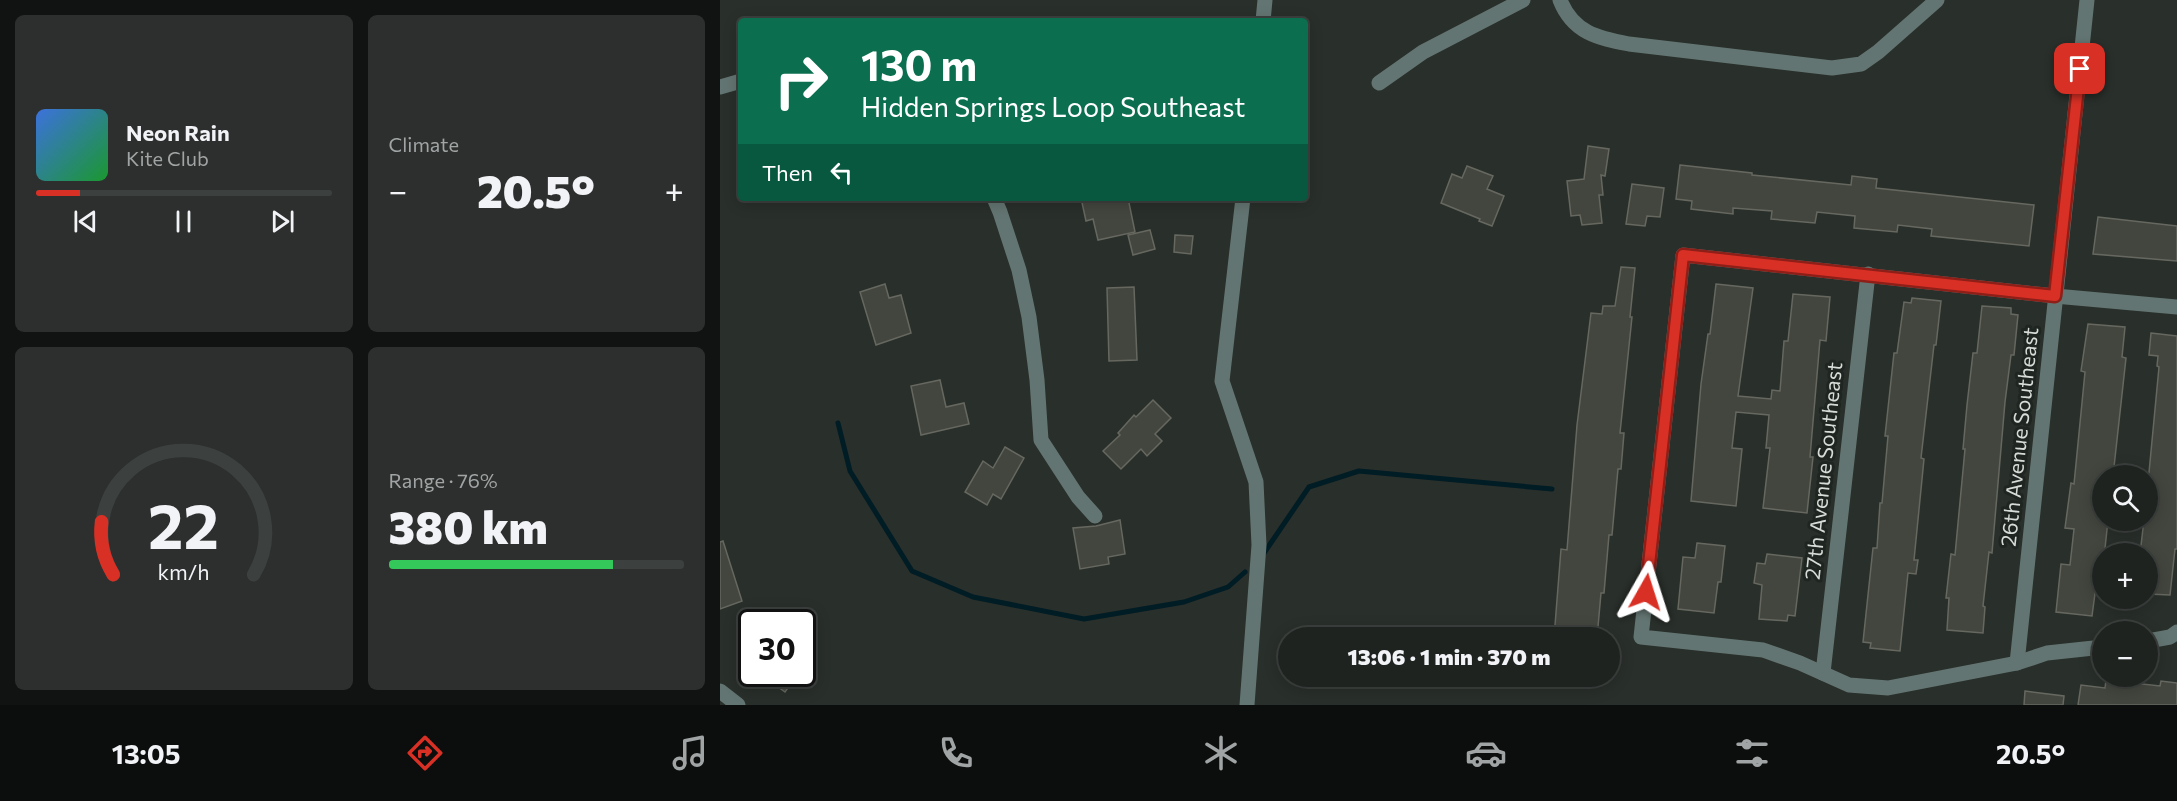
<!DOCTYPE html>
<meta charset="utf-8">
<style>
:root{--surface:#1f2320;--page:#2c2f2d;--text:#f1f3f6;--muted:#a1a4a5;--line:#3c403e;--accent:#d93025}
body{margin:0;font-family:Commissioner,sans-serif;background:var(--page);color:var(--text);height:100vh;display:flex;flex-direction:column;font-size:22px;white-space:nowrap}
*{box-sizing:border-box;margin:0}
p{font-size:20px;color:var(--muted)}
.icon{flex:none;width:33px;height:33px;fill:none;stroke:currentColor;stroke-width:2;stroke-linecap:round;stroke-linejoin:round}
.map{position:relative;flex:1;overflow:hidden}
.sheet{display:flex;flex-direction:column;gap:15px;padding:15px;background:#111312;width:720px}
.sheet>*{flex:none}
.top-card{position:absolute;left:18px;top:18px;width:570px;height:183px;border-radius:6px;box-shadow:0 3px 15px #0003,0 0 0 2px var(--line);background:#0b6e4f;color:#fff;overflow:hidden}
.buttons{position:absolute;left:1372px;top:465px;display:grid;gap:12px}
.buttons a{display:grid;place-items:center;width:66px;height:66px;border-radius:50%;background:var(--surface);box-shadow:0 3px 15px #0003,0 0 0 2px var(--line);font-size:30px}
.speed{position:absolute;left:18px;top:609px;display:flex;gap:12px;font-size:30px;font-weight:700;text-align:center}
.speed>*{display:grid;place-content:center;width:78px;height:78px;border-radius:50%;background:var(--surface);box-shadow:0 3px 15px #0003,0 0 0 2px var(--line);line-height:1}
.speed .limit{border:3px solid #111;border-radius:9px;background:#fff;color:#111}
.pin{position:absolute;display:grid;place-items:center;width:51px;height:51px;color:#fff;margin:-26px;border-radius:12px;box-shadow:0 3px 9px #0006}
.me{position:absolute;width:66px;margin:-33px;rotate:6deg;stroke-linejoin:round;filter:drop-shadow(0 0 4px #0008)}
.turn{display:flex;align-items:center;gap:21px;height:126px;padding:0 24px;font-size:27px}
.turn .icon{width:78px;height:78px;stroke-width:2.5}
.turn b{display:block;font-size:42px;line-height:51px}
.then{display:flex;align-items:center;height:57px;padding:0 24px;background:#0003;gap:12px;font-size:22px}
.big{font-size:45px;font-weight:800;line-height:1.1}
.sheet .card{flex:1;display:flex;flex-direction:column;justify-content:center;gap:9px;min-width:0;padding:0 21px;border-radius:9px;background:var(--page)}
.sheet .dial{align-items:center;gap:0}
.dial svg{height:156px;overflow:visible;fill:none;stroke:var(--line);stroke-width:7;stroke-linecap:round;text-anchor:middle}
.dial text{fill:var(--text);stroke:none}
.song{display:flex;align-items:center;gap:18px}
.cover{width:72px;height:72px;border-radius:9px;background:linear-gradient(135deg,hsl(220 70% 55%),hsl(130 70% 35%))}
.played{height:6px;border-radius:3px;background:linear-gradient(90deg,var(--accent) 15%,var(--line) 15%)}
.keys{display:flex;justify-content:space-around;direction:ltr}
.heat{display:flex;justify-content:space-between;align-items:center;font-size:33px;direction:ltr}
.charge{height:9px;border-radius:4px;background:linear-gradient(90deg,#34c759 76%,var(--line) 0)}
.sheet .tiles{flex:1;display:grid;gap:15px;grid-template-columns:repeat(2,1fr)}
.trip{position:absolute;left:558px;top:627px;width:342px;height:60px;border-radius:30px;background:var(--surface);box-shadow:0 3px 15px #0003,0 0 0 2px var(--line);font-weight:800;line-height:60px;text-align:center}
.dock{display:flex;height:96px;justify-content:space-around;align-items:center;background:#0c0e0d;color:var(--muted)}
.dock .icon{width:42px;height:42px}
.dock .selected{color:var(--accent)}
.dock b{font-size:27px;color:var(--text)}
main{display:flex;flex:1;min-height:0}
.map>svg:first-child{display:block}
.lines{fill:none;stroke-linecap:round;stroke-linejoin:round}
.stream{stroke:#001c25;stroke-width:5}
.building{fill:#43463e;stroke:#666860;stroke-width:1.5}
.minor{stroke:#637572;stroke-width:15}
.route-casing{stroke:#8d1f18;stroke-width:15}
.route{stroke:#d93025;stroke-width:10}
.labels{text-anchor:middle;stroke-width:6;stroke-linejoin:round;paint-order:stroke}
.street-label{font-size:21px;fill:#d8dcd8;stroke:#1f2621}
</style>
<main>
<section class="sheet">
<div class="tiles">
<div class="card">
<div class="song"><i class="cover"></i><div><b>Neon Rain</b><p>Kite Club</p></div></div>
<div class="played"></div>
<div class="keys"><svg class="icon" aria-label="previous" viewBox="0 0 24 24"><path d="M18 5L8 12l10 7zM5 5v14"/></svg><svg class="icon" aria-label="pause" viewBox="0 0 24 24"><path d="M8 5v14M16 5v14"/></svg><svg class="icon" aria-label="next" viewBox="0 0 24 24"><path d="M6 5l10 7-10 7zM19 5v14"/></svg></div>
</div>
<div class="card"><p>Climate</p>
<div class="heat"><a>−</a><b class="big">20.5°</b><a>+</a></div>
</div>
<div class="card dial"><svg viewBox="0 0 100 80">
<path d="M14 69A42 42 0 1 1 86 69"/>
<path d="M14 69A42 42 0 0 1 8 42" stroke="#d93025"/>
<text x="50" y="56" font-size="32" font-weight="700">22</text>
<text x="50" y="72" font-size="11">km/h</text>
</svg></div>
<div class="card"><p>Range · 76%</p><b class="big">380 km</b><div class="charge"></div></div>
</div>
</section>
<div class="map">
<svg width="1457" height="705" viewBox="0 0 1457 705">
<rect width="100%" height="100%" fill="#292f2a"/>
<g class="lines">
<g class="stream">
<polyline points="118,423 130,471 192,571 253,597 364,619 464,602 508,587 525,572"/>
<polyline points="544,553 589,487 639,471 832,489"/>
</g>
</g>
<g class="building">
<polygon points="868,146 889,149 885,176 881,175 883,195 879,195 882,223 862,225 860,215 851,216 847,181 864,179"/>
<polygon points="960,165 1032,173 1032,175 1131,185 1132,176 1157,179 1156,188 1314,205 1309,246 1211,236 1212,229 1178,225 1177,232 1134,228 1135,216 1097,212 1095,223 1051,219 1052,211 1013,208 1013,214 971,209 972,201 956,199"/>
<polygon points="747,166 773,176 767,189 784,196 772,226 759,221 760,219 721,203 732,174 742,178"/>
<polygon points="912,184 944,188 940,217 927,216 925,226 906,224"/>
<polygon points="361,198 408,198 415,232 378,240 373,219 366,221"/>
<polygon points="1378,217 1457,226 1457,261 1373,254"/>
<polygon points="430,230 435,249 413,255 408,235"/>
<polygon points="455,235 473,236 471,254 454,252"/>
<polygon points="901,267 915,268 910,317 912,317 900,433 904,433 901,469 898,469 892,535 889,535 884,593 881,593 877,638 834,638 841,549 847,550 857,425 871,313 882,314 883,306 895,306"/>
<polygon points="165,284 169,298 181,295 191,333 156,345 140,292"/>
<polygon points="996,284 1033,288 1018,396 1051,399 1052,390 1060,391 1064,341 1068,341 1073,294 1110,297 1106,341 1100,340 1090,457 1093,457 1087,513 1043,508 1050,448 1046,448 1049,415 1016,412 1012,448 1022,449 1016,506 971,501 981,384 988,334 990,334"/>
<polygon points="414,287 417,360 389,361 387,288"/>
<polygon points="1192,298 1221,301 1216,345 1214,345 1201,458 1204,459 1194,560 1198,560 1196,574 1188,573 1180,651 1150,648 1151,643 1143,642 1153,548 1157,548 1160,503 1162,503 1168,436 1165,436 1174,353 1177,353 1184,302 1191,303"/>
<polygon points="1262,306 1291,308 1291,314 1298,315 1294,355 1291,355 1285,402 1272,553 1269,552 1263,606 1265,607 1263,633 1227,630 1229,598 1226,598 1231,554 1235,555 1245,449 1243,449 1247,405 1253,353 1257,353"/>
<polygon points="1368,324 1405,327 1402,357 1406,358 1393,476 1383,476 1383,520 1388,520 1381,586 1376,586 1372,616 1336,612 1341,564 1350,565 1354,529 1345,528 1351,483 1354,484 1365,372 1361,371"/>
<polygon points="1431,333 1457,336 1457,549 1455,549 1450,595 1428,594 1428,554 1420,554 1424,520 1428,520 1428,483 1439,367 1437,366 1438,356 1429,355"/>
<polygon points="220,380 226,407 244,403 249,424 201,435 191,386"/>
<polygon points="433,400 451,418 435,434 442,441 427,456 421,449 401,469 383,451 400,435 398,433 414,415 416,417"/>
<polygon points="285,447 304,458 281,499 273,494 267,505 245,492 263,461 273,468"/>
<polygon points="400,520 405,554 388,557 389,564 360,569 353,528 376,526"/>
<polygon points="3,541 22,601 0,609 0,542"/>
<polygon points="977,543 1005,546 1001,582 998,582 994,613 958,609 963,557 975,558"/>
<polygon points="1047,554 1082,558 1075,616 1068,615 1067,621 1039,619 1042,585 1034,583 1037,563 1045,564"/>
<polygon points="40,674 78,674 65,692"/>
<polygon points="1386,680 1440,686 1441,681 1457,683 1457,705 1358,705 1361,685 1385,688"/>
<polygon points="1305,691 1344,696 1343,705 1304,705"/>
</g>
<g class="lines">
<g class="minor">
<path d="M840,0C853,33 878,38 909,44L1112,68L1141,64L1158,52L1217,0"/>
<polyline points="543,21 545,0"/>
<polyline points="659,83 703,52 803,0"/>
<polyline points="0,87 21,81"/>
<polyline points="274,198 280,212 299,270 309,317 317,380 321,440 358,497 375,516"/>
<polyline points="523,198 502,381 536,482 539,545 527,705"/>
<polyline points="1428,641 1450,637 1457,632"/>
<polyline points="1383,647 1327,653 1297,663 1168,688 1129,685 1080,663 1043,650 921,637 963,255 1335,296 1457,307"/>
<polyline points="1297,663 1367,0"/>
<polyline points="1103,673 1148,274"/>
<polyline points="0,691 18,705"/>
</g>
</g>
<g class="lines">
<g class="route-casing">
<polyline id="route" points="926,592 963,255 1335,296 1360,69"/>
</g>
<use href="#route" class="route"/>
</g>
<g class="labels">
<g class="street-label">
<text transform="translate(1300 437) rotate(-84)" y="7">26th Avenue Southeast</text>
<text transform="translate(1104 471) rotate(-84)" y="7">27th Avenue Southeast</text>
</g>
</g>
</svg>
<div class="buttons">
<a><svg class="icon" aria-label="search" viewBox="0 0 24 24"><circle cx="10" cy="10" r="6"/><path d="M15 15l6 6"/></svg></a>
<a>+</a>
<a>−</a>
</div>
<div class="speed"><div class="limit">30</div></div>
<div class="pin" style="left:1360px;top:69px;background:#d93025"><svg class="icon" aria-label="arrive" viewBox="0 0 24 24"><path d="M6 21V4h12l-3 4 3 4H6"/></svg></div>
<svg class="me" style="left:926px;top:592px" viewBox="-20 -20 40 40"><path d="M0-17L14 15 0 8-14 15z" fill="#d93025" stroke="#fff" stroke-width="4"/></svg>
<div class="trip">13:06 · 1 min · 370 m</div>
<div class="top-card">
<div class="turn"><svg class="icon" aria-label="right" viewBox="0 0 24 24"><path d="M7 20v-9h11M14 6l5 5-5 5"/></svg><div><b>130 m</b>Hidden Springs Loop Southeast</div></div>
<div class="then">Then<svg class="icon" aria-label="left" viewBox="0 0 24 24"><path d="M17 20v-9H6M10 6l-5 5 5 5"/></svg></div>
</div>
</div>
</main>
<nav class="dock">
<b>13:05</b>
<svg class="icon selected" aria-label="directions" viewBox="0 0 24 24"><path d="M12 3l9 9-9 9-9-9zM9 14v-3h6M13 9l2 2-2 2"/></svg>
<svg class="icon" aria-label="music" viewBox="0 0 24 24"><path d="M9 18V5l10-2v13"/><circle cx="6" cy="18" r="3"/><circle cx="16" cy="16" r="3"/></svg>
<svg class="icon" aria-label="phone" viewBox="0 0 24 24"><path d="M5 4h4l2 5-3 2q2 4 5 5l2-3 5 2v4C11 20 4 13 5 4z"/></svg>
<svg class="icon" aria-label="climate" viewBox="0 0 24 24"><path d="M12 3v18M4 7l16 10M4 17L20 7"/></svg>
<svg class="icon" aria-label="car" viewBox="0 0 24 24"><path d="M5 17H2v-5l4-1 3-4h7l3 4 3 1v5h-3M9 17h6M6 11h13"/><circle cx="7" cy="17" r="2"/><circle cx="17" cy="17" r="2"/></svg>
<svg class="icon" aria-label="filters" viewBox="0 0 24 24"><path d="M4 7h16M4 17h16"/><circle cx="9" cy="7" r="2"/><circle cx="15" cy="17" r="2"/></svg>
<b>20.5°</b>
</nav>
